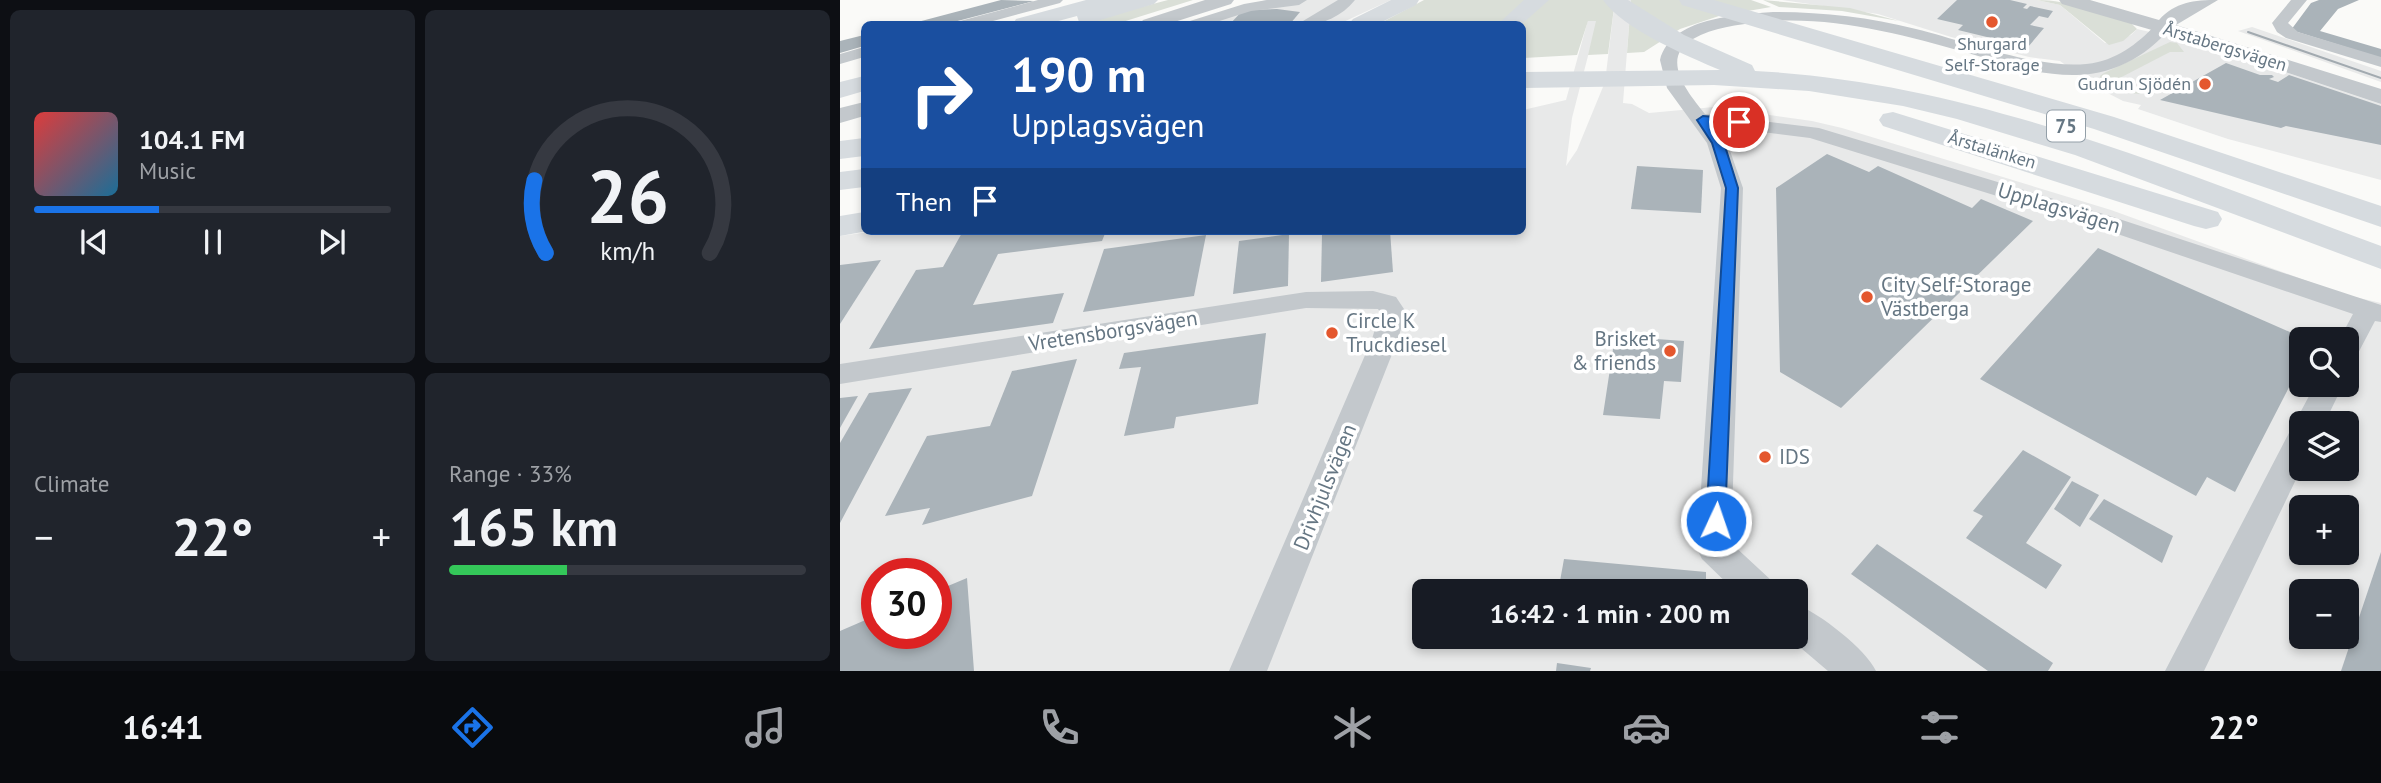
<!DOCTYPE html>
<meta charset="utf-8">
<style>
:root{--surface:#171b24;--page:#20242c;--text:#f1f3f6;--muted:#9ea1a6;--line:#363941;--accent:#1a73e8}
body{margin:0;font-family:"PT Sans",sans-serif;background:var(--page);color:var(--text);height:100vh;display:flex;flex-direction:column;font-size:26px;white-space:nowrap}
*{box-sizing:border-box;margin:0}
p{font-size:23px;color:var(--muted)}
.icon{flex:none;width:38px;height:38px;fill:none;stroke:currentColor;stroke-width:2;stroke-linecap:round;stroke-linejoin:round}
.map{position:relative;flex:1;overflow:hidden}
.drawer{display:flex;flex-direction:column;gap:10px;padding:10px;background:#0d0f14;width:840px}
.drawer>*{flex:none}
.banner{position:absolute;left:21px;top:21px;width:665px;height:214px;border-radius:10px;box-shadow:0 4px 10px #0003;background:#1a4fa0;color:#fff;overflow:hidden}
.controls{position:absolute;left:1449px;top:327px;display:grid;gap:14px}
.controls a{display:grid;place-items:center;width:70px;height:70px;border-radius:10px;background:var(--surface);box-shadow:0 4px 10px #0003;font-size:35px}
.speed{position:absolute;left:21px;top:558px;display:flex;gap:14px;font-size:35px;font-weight:700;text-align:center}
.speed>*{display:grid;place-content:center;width:91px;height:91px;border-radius:50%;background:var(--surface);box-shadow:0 4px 10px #0003;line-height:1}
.speed .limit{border:10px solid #d22;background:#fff;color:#111}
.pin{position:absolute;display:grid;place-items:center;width:60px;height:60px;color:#fff;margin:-30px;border:4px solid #fff;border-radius:50%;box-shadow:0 2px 7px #0007}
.me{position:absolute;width:77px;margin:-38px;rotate:3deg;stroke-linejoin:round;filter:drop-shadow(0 0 5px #0008)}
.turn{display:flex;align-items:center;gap:24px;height:147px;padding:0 35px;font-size:32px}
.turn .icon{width:91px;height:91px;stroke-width:2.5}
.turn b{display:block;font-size:49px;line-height:60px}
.then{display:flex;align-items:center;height:66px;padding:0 35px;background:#0003;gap:14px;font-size:26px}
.big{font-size:52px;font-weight:800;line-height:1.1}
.drawer .tile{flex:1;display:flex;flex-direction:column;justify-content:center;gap:10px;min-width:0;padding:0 24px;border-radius:10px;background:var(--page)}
.drawer .dial{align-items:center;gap:0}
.dial svg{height:182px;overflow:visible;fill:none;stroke:var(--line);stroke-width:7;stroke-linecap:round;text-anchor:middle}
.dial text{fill:var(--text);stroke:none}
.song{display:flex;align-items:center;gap:21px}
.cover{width:84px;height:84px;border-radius:10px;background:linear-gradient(135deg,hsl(0 70% 55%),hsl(200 70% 35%))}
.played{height:7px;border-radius:4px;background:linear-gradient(90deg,var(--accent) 35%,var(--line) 35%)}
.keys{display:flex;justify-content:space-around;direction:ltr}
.heat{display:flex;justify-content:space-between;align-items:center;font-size:38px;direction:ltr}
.charge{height:10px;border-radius:5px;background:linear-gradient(90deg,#34c759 33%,var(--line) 0)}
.drawer .tiles{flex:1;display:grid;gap:10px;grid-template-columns:repeat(2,1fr)}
.trip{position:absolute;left:572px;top:579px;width:396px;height:70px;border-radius:10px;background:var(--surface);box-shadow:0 4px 10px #0003;font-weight:800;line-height:70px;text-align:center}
.menu{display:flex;height:112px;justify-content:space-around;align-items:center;background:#090b0e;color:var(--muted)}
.menu .icon{width:49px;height:49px}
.menu .selected{color:var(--accent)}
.menu b{font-size:32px;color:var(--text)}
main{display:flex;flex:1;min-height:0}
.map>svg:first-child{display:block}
.built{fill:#e8e9e9;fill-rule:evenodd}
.green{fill:#dadfd7}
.building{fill:#aab3b9}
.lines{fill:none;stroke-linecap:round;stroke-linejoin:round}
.minor{fill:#c3c8cc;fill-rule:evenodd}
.tertiary{fill:#c3c8cc;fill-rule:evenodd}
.secondary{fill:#d6dbdf;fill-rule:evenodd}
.motorway{fill:#d6dbdf;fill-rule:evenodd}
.tram{stroke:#a2aab0;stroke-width:2}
.route{fill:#1a73e8;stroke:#114b97;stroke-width:2}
.poi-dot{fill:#e4572e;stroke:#fff;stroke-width:2.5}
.labels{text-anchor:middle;stroke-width:7;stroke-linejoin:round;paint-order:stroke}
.far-poi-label{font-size:18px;fill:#657683;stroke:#fff}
.far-street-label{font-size:18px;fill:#657683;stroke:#fff}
.shield{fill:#fff;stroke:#939fa8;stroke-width:2}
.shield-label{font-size:19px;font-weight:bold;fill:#657683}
.street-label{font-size:21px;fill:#657683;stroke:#fff}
.poi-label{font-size:21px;fill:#657683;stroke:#fff;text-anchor:start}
</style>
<main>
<section class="drawer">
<div class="tiles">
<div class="tile">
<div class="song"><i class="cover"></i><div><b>104.1 FM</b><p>Music</p></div></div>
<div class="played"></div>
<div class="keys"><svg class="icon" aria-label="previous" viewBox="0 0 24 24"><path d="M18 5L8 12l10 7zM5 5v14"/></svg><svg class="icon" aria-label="pause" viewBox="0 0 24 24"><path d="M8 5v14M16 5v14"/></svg><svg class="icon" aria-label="next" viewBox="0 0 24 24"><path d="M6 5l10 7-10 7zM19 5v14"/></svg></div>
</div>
<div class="tile dial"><svg viewBox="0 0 100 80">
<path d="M14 69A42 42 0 1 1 86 69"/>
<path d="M14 69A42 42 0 0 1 9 37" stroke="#1a73e8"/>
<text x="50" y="56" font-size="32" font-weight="700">26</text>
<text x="50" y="72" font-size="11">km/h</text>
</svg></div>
<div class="tile"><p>Climate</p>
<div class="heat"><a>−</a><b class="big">22°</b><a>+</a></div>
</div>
<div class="tile"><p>Range · 33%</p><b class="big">165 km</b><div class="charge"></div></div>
</div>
</section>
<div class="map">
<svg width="1541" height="671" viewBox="0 0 1541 671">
<rect width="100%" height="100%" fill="#fafaf8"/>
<g class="built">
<polygon points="426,0 551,0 499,24 350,24"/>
<path d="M775,0H791L783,103L792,104L809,113L874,107L972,121L1002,128L1271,210L1506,295L1541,303V671H0V236L36,231H682L683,110L726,100L748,20L757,21L732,118L726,166L737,150L765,82ZM1461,340H1507V385H1461ZM1461,424H1507V469H1461ZM1461,508H1507V553H1461ZM37,574H96V634H37ZM584,592H956V637H584ZM1461,592H1507V637H1461Z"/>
<polygon points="942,0 1197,0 1220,5 1265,43 1291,35 1297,29 1362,44 1541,104 1541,180 1388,139 1298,109 1301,105 1283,101 1254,86 1220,61 1189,57 1111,37 1038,14"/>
<polygon points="1412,27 1541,71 1541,82 1398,31"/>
</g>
<g class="green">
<polygon points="328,0 353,0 276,24 237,24"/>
<polygon points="584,0 775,0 768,54 748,55 756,21 748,21 737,55 683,58 682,24 539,24"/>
<polygon points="791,0 911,0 931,7 879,16 840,29 804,52 787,53"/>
<polygon points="923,0 1010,8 1059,21 1002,11 939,7"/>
<path d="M1197,0C1230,0 1260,13 1291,23L1297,29L1283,41L1269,45L1220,5Z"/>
<polygon points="1330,42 1337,43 1344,52 1330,52 1272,82 1301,94 1289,93 1261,80 1260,76 1264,73"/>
</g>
<g class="building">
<polygon points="161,0 194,1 106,24 70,24"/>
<polygon points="1117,0 1170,0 1187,4 1183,8 1187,9 1190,6 1213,11 1208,18 1199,16 1190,25 1204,28 1188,47 1118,30 1123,25 1097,19"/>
<polygon points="1479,0 1519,0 1498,9 1480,31 1541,49 1541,58 1451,30 1471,3"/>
<polygon points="437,9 460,12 450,24 390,24 403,10"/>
<polygon points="24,35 24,46 0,53 0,41"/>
<polygon points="1386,63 1420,75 1432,75 1434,77 1429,79 1438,82 1449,75 1541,106 1541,145 1446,126 1441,128 1320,100"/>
<polygon points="987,154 1029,172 1038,166 1132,208 1141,199 1193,221 1001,408 940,372 936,188"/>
<polygon points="797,166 863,170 861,213 791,209"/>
<polygon points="123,231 266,231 262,241 158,254 133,305 224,293 213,323 29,349 76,270 103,267"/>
<polygon points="503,231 550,231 553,272 481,282 482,234"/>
<polygon points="449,234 448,286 393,294 399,241"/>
<polygon points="366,235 354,296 243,312 264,249"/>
<polygon points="1258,248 1468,340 1461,340 1461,364 1395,492 1367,477 1356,496 1140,379"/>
<polygon points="41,260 0,324 0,265"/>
<polygon points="426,333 418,404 336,417 334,428 284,436 301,367 279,369 284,353"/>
<polygon points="775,336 844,341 841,382 824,381 820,419 763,415"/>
<polygon points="237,359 192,496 82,525 90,508 45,516 87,436 150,426 172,371"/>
<polygon points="72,388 0,523 0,443 29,393"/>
<polygon points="18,396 0,428 0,398"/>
<polygon points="1183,450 1231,477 1186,543 1222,565 1206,589 1126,538 1143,516 1133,511"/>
<polygon points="1232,481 1259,495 1240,527 1214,509"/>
<polygon points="1264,499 1333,536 1322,563 1249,519"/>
<polygon points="1037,544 1213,663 1208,671 1148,671 1011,574"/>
<polygon points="1541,552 1541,671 1501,671"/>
<polygon points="724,559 866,572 866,592 718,592"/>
<polygon points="127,578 134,671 0,671 0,631 37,615 37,634 96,634 96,591"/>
<polygon points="717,663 751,668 750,671 716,671"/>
</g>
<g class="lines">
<g class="minor">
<polygon points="198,0 223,0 220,3 142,24 118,24 120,21"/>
<polygon points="427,0 467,0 459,5 411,11 370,24 348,24 350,21 404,4"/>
<path d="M498,0H515C500,18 480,26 458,24Z"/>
<polygon points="1451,0 1467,0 1448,23 1458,32 1541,57 1541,67 1446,38 1437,32 1432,23"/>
<path d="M933,12C982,12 1028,17 1076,29C1126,41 1208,74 1258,62C1284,56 1305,37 1322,18H1334L1336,21C1312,53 1277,74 1237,75C1200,76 1163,63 1128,53C1061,34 990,15 920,22C898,25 873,27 853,39C819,58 848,93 865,114L979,128L1270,216L1541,305V322L1535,321L1516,357L1507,359V340H1499L1513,314L1254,226L970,138L876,126L889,148L903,188L891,543L932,581L937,592H896L862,559L857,549L881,188L867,143L827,88L820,60C831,17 897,15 933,12Z"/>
<polygon points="24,47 24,57 0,64 0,54"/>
<polygon points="533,291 556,297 566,312 558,339 427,671 389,671 532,339 540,312 538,309 466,308 0,384 0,364 466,292"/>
<polygon points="1475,385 1503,385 1484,424 1461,424 1461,469 1364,671 1325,671 1450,431 1457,429 1454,424"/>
<path d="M956,604C979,613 1026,649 1036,671H988L948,637H956Z"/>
</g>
<g class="tertiary">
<polygon points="365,0 394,0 391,4 328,24 300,24 303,20"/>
<path d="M1219,0H1250L1319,20C1335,2 1354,0 1378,0L1336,25L1541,89V104L1374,48L1222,4Z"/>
<polygon points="24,102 24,116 0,123 0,108"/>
</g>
<g class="secondary">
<polygon points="246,0 318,0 314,4 247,24 239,22 237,16 207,24 173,24 176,19"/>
<polygon points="24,76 24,91 0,98 0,82"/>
</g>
<g class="motorway">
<polygon points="551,0 579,0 576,5 538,24 509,24 513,19"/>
<polygon points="684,0 709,0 682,24 658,24"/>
<path d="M763,0H788L844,35L912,65L915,71C1133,82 1339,172 1541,246V269L1235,155L1117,119L1063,106L969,91L874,85L682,88V72L880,70C847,56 783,29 763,0Z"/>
<polygon points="839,0 874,0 1274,117 1541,206 1541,227 1254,129 842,5"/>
<polygon points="1053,112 1378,212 1382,219 1378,226 1366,229 1354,226 1043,126 1039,120 1043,114"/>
<polygon points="24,138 24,156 0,159 0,141"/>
<polygon points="24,169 24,187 0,190 0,172"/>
<polygon points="24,212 24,231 28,231 0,236 0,216"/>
</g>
<polyline class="tram" points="1408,32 1541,78"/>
</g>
<polygon class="route" points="863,116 899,119 905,122 899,126 871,124 884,143 898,188 885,521 882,527 876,529 869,527 866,521 886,188 872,143 857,120"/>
<g class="poi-dot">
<circle cx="1152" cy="22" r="7"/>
<circle cx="1365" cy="84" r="7"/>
<circle cx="1027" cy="297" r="7"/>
<circle cx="492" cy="333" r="7"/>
<circle cx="830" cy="351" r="7"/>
<circle cx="925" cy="457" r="7"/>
</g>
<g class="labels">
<g class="far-poi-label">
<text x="1152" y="50">Shurgard<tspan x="1152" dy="21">Self-Storage</tspan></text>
<text x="1351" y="90" text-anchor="end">Gudrun Sjödén</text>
</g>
<g class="far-street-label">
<text transform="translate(1385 47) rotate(17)" y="6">Årstabergsvägen</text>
<text transform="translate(1152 150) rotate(17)" y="6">Årstalänken</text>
</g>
<rect class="shield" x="1207" y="110.5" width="38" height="31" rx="5"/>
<g class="shield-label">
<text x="1226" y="133">75</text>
</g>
<g class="street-label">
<text transform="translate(1219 208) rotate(17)" y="7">Upplagsvägen</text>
<text transform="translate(273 331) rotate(-9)" y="7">Vretensborgsvägen</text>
<text transform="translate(485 487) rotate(-68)" y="7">Drivhjulsvägen</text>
</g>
<g class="poi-label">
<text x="1041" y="292">City Self-Storage<tspan x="1041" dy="24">Västberga</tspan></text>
<text x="506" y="328">Circle K<tspan x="506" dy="24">Truckdiesel</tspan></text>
<text x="816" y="346" text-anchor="end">Brisket<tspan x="816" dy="24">&amp; friends</tspan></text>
<text x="939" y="464">IDS</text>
</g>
</g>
</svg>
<div class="controls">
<a><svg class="icon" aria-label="search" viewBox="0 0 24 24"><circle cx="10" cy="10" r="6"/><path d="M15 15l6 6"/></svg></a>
<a><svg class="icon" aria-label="layers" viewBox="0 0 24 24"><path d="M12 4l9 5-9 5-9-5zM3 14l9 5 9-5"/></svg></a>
<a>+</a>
<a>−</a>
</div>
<div class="speed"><div class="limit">30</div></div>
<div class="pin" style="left:899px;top:122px;background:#d93025"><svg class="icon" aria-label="arrive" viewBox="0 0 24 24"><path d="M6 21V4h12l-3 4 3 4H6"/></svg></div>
<svg class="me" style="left:876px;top:521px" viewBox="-20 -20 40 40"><circle r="17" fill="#1a73e8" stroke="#fff" stroke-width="3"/><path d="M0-11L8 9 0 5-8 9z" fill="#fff"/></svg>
<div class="trip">16:42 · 1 min · 200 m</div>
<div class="banner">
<div class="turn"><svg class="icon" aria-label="right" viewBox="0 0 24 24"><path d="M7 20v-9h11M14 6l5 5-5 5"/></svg><div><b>190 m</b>Upplagsvägen</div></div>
<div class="then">Then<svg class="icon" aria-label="arrive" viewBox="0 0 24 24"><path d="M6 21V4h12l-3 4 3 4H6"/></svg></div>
</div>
</div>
</main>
<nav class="menu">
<b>16:41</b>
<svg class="icon selected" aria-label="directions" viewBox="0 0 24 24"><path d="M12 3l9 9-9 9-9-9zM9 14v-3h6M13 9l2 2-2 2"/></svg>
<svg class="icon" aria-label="music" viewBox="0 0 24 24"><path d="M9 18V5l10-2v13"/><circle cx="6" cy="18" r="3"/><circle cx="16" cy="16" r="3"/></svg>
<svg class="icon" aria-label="phone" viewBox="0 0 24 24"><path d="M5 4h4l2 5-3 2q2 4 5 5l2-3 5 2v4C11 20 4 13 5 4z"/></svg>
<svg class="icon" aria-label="climate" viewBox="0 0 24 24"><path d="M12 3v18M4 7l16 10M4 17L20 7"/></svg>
<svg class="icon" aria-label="car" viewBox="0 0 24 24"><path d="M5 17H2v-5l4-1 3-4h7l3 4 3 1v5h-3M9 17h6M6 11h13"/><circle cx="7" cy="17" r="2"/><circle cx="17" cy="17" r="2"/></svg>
<svg class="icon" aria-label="filters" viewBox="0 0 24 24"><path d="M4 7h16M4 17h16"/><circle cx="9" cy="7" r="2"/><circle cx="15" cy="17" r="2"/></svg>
<b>22°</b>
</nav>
